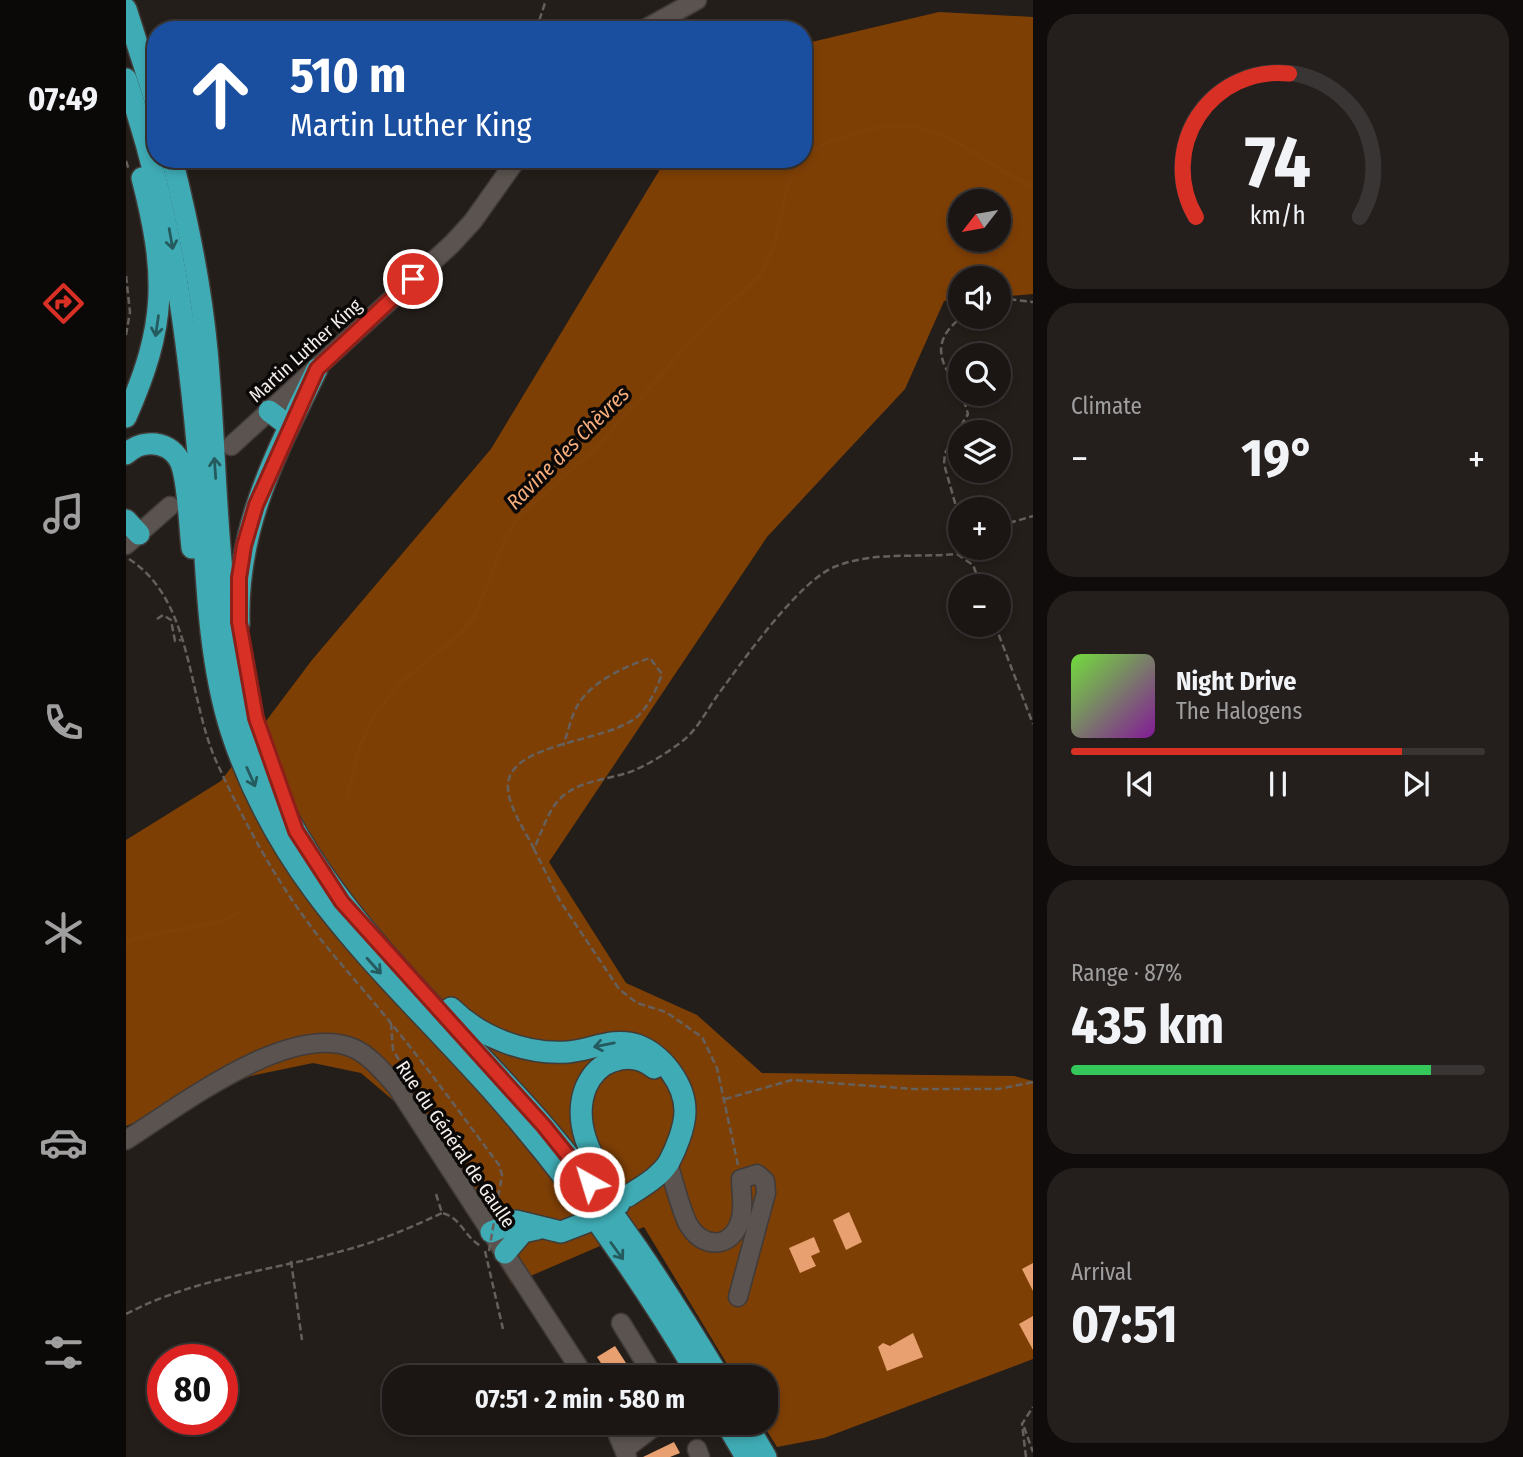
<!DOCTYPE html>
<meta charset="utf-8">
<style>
:root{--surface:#1b1614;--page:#241f1d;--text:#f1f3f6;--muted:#a09fa0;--line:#393534;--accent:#d93025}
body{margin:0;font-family:"Fira Sans Condensed",sans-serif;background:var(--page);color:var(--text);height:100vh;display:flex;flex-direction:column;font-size:26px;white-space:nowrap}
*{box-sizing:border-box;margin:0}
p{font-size:23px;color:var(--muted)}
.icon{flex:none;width:38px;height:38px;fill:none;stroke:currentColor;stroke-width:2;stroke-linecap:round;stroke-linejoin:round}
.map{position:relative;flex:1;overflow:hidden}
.side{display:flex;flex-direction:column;gap:14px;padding:14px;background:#0f0c0b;width:490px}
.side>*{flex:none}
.guide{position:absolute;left:21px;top:21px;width:665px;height:147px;border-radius:28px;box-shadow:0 4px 10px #0003,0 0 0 2px var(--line);background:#1a4fa0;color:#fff;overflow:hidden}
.needle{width:46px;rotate:239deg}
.buttons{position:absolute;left:822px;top:189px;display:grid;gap:14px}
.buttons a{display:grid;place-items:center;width:63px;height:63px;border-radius:50%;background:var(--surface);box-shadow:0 4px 10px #0003,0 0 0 2px var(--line);font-size:35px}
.speed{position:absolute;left:21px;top:1344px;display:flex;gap:14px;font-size:35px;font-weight:700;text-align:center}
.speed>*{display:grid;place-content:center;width:91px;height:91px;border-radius:50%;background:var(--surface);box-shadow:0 4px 10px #0003,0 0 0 2px var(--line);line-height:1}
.speed .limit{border:10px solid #d22;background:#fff;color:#111}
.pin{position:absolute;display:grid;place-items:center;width:60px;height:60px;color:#fff;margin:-30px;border:4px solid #fff;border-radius:50%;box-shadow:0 2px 7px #0007}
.me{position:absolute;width:77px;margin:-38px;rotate:321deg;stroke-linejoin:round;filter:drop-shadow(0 0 5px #0008)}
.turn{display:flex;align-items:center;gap:24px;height:147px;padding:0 28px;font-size:32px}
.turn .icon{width:91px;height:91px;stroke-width:2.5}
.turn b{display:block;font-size:49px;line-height:60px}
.big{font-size:52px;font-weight:700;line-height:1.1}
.side .widget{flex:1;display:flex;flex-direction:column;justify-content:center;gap:10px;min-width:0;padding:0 24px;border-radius:28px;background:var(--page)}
.side .dial{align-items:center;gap:0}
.dial svg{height:182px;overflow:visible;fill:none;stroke:var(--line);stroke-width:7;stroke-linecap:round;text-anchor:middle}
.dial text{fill:var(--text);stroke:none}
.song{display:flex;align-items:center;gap:21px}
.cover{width:84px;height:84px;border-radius:10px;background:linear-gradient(135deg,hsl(100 70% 55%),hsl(290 70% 35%))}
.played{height:7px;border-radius:4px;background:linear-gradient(90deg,var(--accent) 80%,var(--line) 80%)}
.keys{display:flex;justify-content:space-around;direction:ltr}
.heat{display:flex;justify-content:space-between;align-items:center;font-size:38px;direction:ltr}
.charge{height:10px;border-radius:5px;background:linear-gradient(90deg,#34c759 87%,var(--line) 0)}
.trip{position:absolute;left:256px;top:1365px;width:396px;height:70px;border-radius:28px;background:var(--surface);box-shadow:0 4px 10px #0003,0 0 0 2px var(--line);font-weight:700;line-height:70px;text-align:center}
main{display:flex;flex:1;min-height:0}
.dock{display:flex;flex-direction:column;width:126px;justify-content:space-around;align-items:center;background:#0b0908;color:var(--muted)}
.dock .icon{width:49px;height:49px}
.dock .active{color:var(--accent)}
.dock b{font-size:32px;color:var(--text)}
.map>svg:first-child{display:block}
.forest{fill:#7e3f05;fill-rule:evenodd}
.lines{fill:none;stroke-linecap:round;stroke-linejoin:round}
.stream{stroke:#804108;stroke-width:3.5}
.building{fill:#e8a070}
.minor-casing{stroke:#403b38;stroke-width:21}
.highway-casing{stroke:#403b38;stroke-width:24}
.path{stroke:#65605c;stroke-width:2.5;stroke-dasharray:7 3.5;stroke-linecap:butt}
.minor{stroke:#5a534f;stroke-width:18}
.highway{stroke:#3facb5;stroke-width:21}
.path-bridge{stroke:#65605c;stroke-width:2.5;stroke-dasharray:7 3.5;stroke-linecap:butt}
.oneway{stroke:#255a5e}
.route-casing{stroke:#8d1f18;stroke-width:18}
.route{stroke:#d93025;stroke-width:12}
.labels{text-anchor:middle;stroke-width:7;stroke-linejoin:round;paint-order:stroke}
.street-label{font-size:19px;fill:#f4efed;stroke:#0b0907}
.water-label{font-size:21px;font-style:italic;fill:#f7ad7b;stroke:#0b0907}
</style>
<main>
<nav class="dock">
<b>07:49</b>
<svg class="icon active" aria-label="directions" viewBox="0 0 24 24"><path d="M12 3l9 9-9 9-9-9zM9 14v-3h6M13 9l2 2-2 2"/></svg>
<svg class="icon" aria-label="music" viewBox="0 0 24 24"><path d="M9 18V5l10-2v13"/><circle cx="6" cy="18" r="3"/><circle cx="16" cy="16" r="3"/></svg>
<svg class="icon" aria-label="phone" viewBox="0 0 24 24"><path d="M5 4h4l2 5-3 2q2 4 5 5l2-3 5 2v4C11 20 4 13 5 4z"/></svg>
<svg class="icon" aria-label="climate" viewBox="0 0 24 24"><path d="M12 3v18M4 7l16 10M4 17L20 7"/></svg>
<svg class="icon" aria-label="car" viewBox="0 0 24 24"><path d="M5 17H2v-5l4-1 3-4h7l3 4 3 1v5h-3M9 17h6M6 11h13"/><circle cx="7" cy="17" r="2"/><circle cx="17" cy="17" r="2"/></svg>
<svg class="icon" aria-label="filters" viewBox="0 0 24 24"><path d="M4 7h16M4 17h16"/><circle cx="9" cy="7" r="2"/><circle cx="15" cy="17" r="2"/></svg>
</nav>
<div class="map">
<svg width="907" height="1457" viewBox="0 0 907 1457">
<rect width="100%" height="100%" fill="#241e1a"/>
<path class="forest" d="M813,12L907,17V294L873,297V278H835V299L818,301L779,389L641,537L423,862L500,983L571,1015L636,1073L888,1076L907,1081V1359L698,1438L651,1447L636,1423L639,1377H609L518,1227L386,1284L275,1107L235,1073L187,1063L125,1076L0,1126V840L95,781L186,660L365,449L539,161L677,159V44ZM835,201H873V240H835Z"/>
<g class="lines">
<g class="stream">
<path d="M677,159C692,144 710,139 730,133C809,107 842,157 907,187"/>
<polyline points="220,801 233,748 249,714 275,682 332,636 348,618 380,537 394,515 469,449 566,340 635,274 649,243 661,187 677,159"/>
<path d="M0,943C36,927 77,932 112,913"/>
</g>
</g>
<g class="building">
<polygon points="723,1212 736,1242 720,1250 707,1220"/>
<polygon points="688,1237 694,1252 685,1256 690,1266 674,1273 663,1248"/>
<polygon points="907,1263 907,1291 896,1269"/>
<polygon points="907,1316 907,1350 893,1324"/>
<polygon points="787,1333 797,1357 761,1371 752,1347 757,1343 764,1346"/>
<polygon points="489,1346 509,1377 484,1377 471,1357"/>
<polygon points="548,1442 554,1453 544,1457 517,1457"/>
</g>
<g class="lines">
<g class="minor-casing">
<g id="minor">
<polyline points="517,30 571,0"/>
<polyline points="105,446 326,244 347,221 391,159"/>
<polyline points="0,545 44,506"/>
<path d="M0,1140C53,1107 163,1021 227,1048C244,1055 259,1074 271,1087L459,1377"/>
<path d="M542,1163C548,1182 553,1204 561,1222C575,1250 607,1250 615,1218C618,1206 615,1191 615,1179L631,1174L639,1181L640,1193L612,1297"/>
<polyline points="495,1323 528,1377"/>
<polyline points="487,1423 501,1457"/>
<polyline points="499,1449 533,1423"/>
<polyline points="571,1449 574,1457"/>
</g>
</g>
<g class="highway-casing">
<g id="highway">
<polyline points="0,9 30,103"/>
<path d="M0,79C46,213 62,336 74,476C80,558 80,653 105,731C157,891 266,977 372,1097C447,1182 515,1279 573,1377"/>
<path d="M46,159C62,222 75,286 81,350C94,488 86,630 136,761C192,908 319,1011 419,1127C485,1204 541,1290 593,1377"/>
<polyline points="143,411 163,426"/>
<path d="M0,417C41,325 41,275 16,178"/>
<path d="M0,454C19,436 51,442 57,470C63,495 63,522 66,548"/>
<polyline points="0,520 13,534"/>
<path d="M113,624C110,527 150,454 191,369"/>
<path d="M325,1008C354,1037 400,1055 442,1052C465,1050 488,1037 511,1045C536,1054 559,1084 559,1111C559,1127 550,1149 543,1162C534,1177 515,1187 502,1196"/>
<path d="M493,1204C474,1169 443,1129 460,1087C465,1076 474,1065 487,1061C501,1056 516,1058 528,1068"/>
<polyline points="365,1232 390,1221 435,1232 461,1222"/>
<polyline points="379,1253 397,1232 411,1229"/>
<polyline points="600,1423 620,1457"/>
<polyline points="620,1423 640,1457"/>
</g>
</g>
<g class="path">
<polyline points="410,30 420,0"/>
<polyline points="0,161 3,170"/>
<polyline points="0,276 4,312 0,335"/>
<polyline points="873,298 907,302"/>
<path d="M835,391C814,364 803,342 836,317"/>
<polyline points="835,524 818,464 819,453 842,414 836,394"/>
<polyline points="873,526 907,516"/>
<polyline points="831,554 847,565 855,586"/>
<path d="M3,559C68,601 61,698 91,763C118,822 150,881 189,932C213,963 240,992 264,1022C302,1068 337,1117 373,1165L376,1175L369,1214"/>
<polyline points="31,619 37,615 45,620 49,641 55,640"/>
<polyline points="869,625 907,724"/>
<path d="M408,849C399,830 381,806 382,784C385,742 484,742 512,716C524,704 530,690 536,674L524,658C500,666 467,681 453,703C445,715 442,733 437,746"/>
<polyline points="265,1023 267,1050 284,1078"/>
<polyline points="599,1099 666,1080 787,1089 873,1089 907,1082"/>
<path d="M612,1165L591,1068L576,1037L540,1012L511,1003L493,989L434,901L408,849C414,835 420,818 428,806C446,779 483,781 509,770C527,762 544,751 559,739C572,728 581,710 591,696C616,662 671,583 708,567C747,551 789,558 829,554L835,548"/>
<path d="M310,1194L316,1213C336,1218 339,1238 355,1246"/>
<polyline points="359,1251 377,1329"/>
<polyline points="165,1261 176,1340"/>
<path d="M0,1314C69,1278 143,1271 216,1251C251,1242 284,1228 316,1213"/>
<polyline points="898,1427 907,1452"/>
<polyline points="900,1457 896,1424 907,1407"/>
</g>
<use href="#minor" class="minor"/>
<use href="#highway" class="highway"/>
<polyline class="path-bridge" points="363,1251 369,1216"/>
</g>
<defs><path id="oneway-shaft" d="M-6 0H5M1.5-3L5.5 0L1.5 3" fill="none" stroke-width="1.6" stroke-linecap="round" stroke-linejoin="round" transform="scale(1.75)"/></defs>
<g class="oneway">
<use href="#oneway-shaft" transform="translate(45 239) rotate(80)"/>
<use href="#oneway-shaft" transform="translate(31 326) rotate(98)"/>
<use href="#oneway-shaft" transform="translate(89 468) rotate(-94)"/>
<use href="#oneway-shaft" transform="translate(125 777) rotate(66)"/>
<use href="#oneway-shaft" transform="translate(248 966) rotate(48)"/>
<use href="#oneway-shaft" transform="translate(478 1045) rotate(169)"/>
<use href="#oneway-shaft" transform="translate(491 1251) rotate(54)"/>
</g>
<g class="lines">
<g class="route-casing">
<polyline id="route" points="287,279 191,369 130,505 118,546 113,578 113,622 130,718 170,831 216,902 418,1126 463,1182"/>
</g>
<use href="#route" class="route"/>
</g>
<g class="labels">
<g class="street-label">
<text transform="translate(179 350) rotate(-42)" y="7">Martin Luther King</text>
<text transform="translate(330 1144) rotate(56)" y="7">Rue du Général de Gaulle</text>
</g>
<g class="water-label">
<text transform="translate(442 448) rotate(-45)" y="7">Ravine des Chèvres</text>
</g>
</g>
</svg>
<div class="buttons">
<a><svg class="needle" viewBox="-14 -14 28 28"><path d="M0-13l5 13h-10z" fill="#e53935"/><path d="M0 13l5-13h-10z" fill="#a09fa0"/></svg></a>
<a><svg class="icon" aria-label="sound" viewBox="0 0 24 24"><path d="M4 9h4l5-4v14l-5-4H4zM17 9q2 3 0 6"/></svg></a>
<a><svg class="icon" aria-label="search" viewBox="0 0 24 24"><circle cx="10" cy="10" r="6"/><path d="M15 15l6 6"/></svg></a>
<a><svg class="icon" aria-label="layers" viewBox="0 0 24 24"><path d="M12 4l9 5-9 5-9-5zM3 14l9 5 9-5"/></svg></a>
<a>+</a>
<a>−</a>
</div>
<div class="speed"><div class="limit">80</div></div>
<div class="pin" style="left:287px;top:279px;background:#d93025"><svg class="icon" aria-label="arrive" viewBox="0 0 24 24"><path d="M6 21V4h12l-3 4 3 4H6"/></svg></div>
<svg class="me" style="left:463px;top:1182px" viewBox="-20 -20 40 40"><circle r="17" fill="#d93025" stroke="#fff" stroke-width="3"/><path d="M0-11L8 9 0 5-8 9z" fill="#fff"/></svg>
<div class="trip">07:51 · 2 min · 580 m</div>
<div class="guide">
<div class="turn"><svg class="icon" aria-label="ahead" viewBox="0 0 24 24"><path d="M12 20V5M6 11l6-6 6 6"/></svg><div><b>510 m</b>Martin Luther King</div></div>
</div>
</div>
<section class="side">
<div class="widget dial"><svg viewBox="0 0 100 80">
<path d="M14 69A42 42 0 1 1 86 69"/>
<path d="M14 69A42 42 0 0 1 55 6" stroke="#d93025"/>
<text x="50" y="56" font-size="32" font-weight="700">74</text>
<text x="50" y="72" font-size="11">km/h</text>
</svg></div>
<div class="widget"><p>Climate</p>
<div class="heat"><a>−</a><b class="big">19°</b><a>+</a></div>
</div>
<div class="widget">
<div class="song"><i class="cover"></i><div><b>Night Drive</b><p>The Halogens</p></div></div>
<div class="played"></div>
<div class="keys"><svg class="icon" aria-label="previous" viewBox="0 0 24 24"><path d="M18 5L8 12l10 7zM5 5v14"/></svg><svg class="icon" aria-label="pause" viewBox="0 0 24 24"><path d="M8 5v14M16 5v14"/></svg><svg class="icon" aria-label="next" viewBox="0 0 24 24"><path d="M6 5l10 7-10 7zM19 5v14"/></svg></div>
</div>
<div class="widget"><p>Range · 87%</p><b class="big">435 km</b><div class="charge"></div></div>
<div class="widget"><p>Arrival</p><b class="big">07:51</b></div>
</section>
</main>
